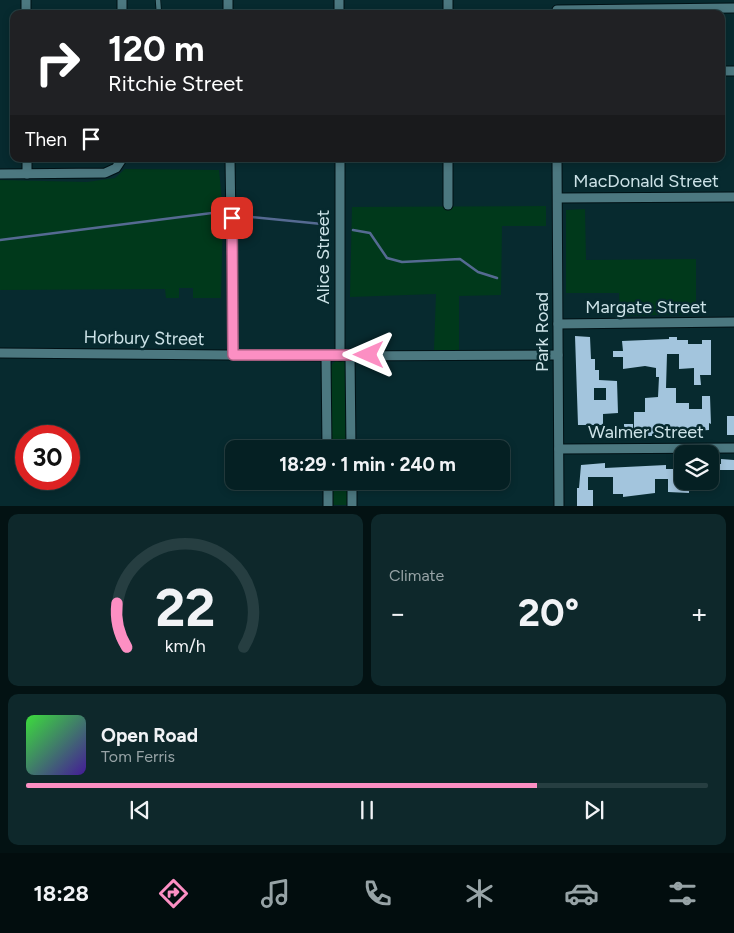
<!DOCTYPE html>
<meta charset="utf-8">
<style>
:root{--surface:#052023;--page:#0e282b;--text:#f1f3f6;--muted:#97a3a6;--line:#263e41;--accent:#fc8fc3}
body{margin:0;font-family:Figtree,sans-serif;background:var(--page);color:var(--text);height:100vh;display:flex;flex-direction:column;font-size:19px;white-space:nowrap}
*{box-sizing:border-box;margin:0}
p{font-size:16px;color:var(--muted)}
.icon{flex:none;width:28px;height:28px;fill:none;stroke:currentColor;stroke-width:2;stroke-linecap:round;stroke-linejoin:round}
.map{position:relative;height:506px;overflow:hidden}
.sheet{display:flex;flex-direction:column;gap:8px;padding:8px;background:#031213;flex:1}
.sheet>*{flex:none}
.guide{position:absolute;left:10px;top:10px;width:715px;height:152px;border-radius:10px;box-shadow:0 2px 8px #0003,0 0 0 1px var(--line);background:#202124;color:#fff;overflow:hidden}
.fabs{position:absolute;left:674px;top:445px;display:grid;gap:10px}
.fabs a{display:grid;place-items:center;width:45px;height:45px;border-radius:10px;background:var(--surface);box-shadow:0 2px 8px #0003,0 0 0 1px var(--line);font-size:25px}
.speed{position:absolute;left:15px;top:425px;display:flex;gap:10px;font-size:25px;font-weight:700;text-align:center}
.speed>*{display:grid;place-content:center;width:65px;height:65px;border-radius:50%;background:var(--surface);box-shadow:0 2px 8px #0003,0 0 0 1px var(--line);line-height:1}
.speed .limit{border:8px solid #d22;background:#fff;color:#111}
.pin{position:absolute;display:grid;place-items:center;width:42px;height:42px;color:#fff;margin:-21px;border-radius:10px;box-shadow:0 2px 8px #0006}
.me{position:absolute;width:55px;margin:-28px;rotate:270deg;stroke-linejoin:round;filter:drop-shadow(0 0 4px #0008)}
.turn{display:flex;align-items:center;gap:18px;height:105px;padding:0 15px;font-size:22px}
.turn .icon{width:65px;height:65px;stroke-width:2.5}
.turn b{display:block;font-size:35px;line-height:42px}
.then{display:flex;align-items:center;height:48px;padding:0 15px;background:#0003;gap:10px;font-size:19px}
.big{font-size:38px;font-weight:700;line-height:1.1}
.sheet .tile{flex:1;display:flex;flex-direction:column;justify-content:center;gap:8px;min-width:0;padding:0 18px;border-radius:10px;background:var(--page)}
.sheet .dial{align-items:center;gap:0}
.dial svg{height:130px;overflow:visible;fill:none;stroke:var(--line);stroke-width:7;stroke-linecap:round;text-anchor:middle}
.dial text{fill:var(--text);stroke:none}
.song{display:flex;align-items:center;gap:15px}
.cover{width:60px;height:60px;border-radius:8px;background:linear-gradient(135deg,hsl(120 70% 55%),hsl(260 70% 35%))}
.played{height:5px;border-radius:2px;background:linear-gradient(90deg,var(--accent) 75%,var(--line) 75%)}
.keys{display:flex;justify-content:space-around;direction:ltr}
.heat{display:flex;justify-content:space-between;align-items:center;font-size:28px;direction:ltr}
.sheet .tiles{flex:1;display:grid;gap:8px;grid-template-columns:1fr 1fr}
.tile:last-child{grid-column:span 2}
.trip{position:absolute;left:225px;top:440px;width:285px;height:50px;border-radius:10px;background:var(--surface);box-shadow:0 2px 8px #0003,0 0 0 1px var(--line);font-weight:700;line-height:50px;text-align:center}
.tabs{display:flex;height:80px;justify-content:space-around;align-items:center;background:#020d0e;color:var(--muted)}
.tabs .icon{width:35px;height:35px}
.tabs .active{color:var(--accent)}
.tabs b{font-size:22px;color:var(--text)}
.map>svg:first-child{display:block}
.green{fill:#00391b}
.lines{fill:none;stroke-linecap:round;stroke-linejoin:round}
.stream{stroke:#556a92;stroke-width:2.5}
.building{fill:#a3c5dd;fill-rule:evenodd}
.lane-casing{stroke:#001115;stroke-width:6}
.street-casing{stroke:#001115;stroke-width:11}
.lane{stroke:#4c7880;stroke-width:4.5}
.street{stroke:#4c7880;stroke-width:9}
.route-casing{stroke:#a45d7f;stroke-width:12}
.route{stroke:#fc8fc3;stroke-width:9}
.labels{text-anchor:middle;stroke-width:5;stroke-linejoin:round;paint-order:stroke}
.street-label{font-size:18px;fill:#cce2e7;stroke:#072a2f}
</style>
<div class="map">
<svg width="734" height="506" viewBox="0 0 734 506">
<rect width="100%" height="100%" fill="#072a2f"/>
<g class="green">
<polygon points="125,169 219,170 223,211 221,298 193,298 193,288 179,288 179,298 166,298 165,289 0,290 0,180 87,182 115,178"/>
<polygon points="546,206 546,226 502,226 501,295 459,296 459,350 434,351 436,294 350,297 352,207"/>
<polygon points="585,209 586,260 696,259 696,314 620,316 619,293 566,293 566,210"/>
<polygon points="336,360 344,361 346,365 347,449 331,449 330,367"/>
<polygon points="331,481 347,481 348,505 332,505"/>
</g>
<g class="lines">
<g class="stream">
<polyline points="242,216 322,224"/>
<polyline points="353,230 370,233 387,258 402,262 460,259 478,272 497,278"/>
<polyline points="0,240 212,213"/>
</g>
</g>
<g class="building">
<path d="M575,336L590,337L591,359H595V370H599V380L617,381L618,413L603,414V425H578ZM594,388H606V400H594Z"/>
<polygon points="669,337 677,337 677,340 688,340 688,344 702,344 702,340 711,340 711,375 700,375 701,385 694,385 694,368 679,369 679,354 667,354 666,388 676,388 676,403 689,403 689,409 702,409 702,396 710,396 711,424 709,423 709,430 679,432 679,429 655,429 655,436 645,436 645,428 634,429 634,412 645,412 645,398 658,397 659,377 656,377 656,368 645,366 623,369 623,357 613,357 613,351 623,351 622,341 669,339"/>
<rect x="727" y="416" width="7" height="19"/>
<polygon points="624,424 633,424 633,434 610,435 610,428 624,427"/>
<polygon points="721,459 734,460 734,470 710,470 710,464 721,464"/>
<polygon points="605,463 605,468 666,465 666,469 682,469 682,481 689,481 689,493 668,492 668,479 655,479 655,493 623,497 623,494 613,494 613,477 588,477 588,490 593,490 593,506 577,506 577,488 579,488 581,465"/>
</g>
<g class="lines">
<g class="lane-casing">
<polyline id="lane" points="158,0 159,14"/>
</g>
<g class="street-casing">
<g id="street">
<polyline points="26,0 26,14"/>
<polyline points="122,0 122,14"/>
<polyline points="228,0 228,14"/>
<polyline points="339,0 339,14"/>
<polyline points="448,0 448,14"/>
<polyline points="557,10 734,8"/>
<polyline points="721,71 734,71"/>
<polyline points="27,159 27,174"/>
<polyline points="230,159 233,355"/>
<polyline points="340,159 340,356"/>
<polyline points="448,159 448,205"/>
<polyline points="557,159 559,506"/>
<polyline points="0,174 105,173 116,168 122,159"/>
<polyline points="558,198 734,197"/>
<polyline points="558,324 734,322"/>
<polyline points="0,353 326,356 558,355"/>
<polyline points="350,355 351,449"/>
<polyline points="326,356 327,449"/>
<polyline points="559,449 734,448"/>
<polyline points="328,481 328,506"/>
<polyline points="352,481 352,506"/>
</g>
</g>
<use href="#lane" class="lane"/>
<use href="#street" class="street"/>
</g>
<g class="lines">
<g class="route-casing">
<polyline id="route" points="232,218 233,355 369,355"/>
</g>
<use href="#route" class="route"/>
</g>
<g class="labels">
<g class="street-label">
<text x="646" y="187">MacDonald Street</text>
<text transform="translate(323 257) rotate(-90)" y="6">Alice Street</text>
<text x="646" y="313">Margate Street</text>
<text transform="translate(542 332) rotate(-90)" y="6">Park Road</text>
<text transform="translate(144 338) rotate(1)" y="6">Horbury Street</text>
<text x="646" y="438">Walmer Street</text>
</g>
</g>
</svg>
<div class="fabs">
<a><svg class="icon" aria-label="layers" viewBox="0 0 24 24"><path d="M12 4l9 5-9 5-9-5zM3 14l9 5 9-5"/></svg></a>
</div>
<div class="speed"><div class="limit">30</div></div>
<div class="pin" style="left:232px;top:218px;background:#d93025"><svg class="icon" aria-label="arrive" viewBox="0 0 24 24"><path d="M6 21V4h12l-3 4 3 4H6"/></svg></div>
<svg class="me" style="left:369px;top:355px" viewBox="-20 -20 40 40"><path d="M0-17L14 15 0 8-14 15z" fill="#fc8fc3" stroke="#fff" stroke-width="4"/></svg>
<div class="trip">18:29 · 1 min · 240 m</div>
<div class="guide">
<div class="turn"><svg class="icon" aria-label="right" viewBox="0 0 24 24"><path d="M7 20v-9h11M14 6l5 5-5 5"/></svg><div><b>120 m</b>Ritchie Street</div></div>
<div class="then">Then<svg class="icon" aria-label="arrive" viewBox="0 0 24 24"><path d="M6 21V4h12l-3 4 3 4H6"/></svg></div>
</div>
</div>
<section class="sheet">
<div class="tiles">
<div class="tile dial"><svg viewBox="0 0 100 80">
<path d="M14 69A42 42 0 1 1 86 69"/>
<path d="M14 69A42 42 0 0 1 8 42" stroke="#fc8fc3"/>
<text x="50" y="56" font-size="32" font-weight="700">22</text>
<text x="50" y="72" font-size="11">km/h</text>
</svg></div>
<div class="tile"><p>Climate</p>
<div class="heat"><a>−</a><b class="big">20°</b><a>+</a></div>
</div>
<div class="tile">
<div class="song"><i class="cover"></i><div><b>Open Road</b><p>Tom Ferris</p></div></div>
<div class="played"></div>
<div class="keys"><svg class="icon" aria-label="previous" viewBox="0 0 24 24"><path d="M18 5L8 12l10 7zM5 5v14"/></svg><svg class="icon" aria-label="pause" viewBox="0 0 24 24"><path d="M8 5v14M16 5v14"/></svg><svg class="icon" aria-label="next" viewBox="0 0 24 24"><path d="M6 5l10 7-10 7zM19 5v14"/></svg></div>
</div>
</div>
</section>
<nav class="tabs">
<b>18:28</b>
<svg class="icon active" aria-label="directions" viewBox="0 0 24 24"><path d="M12 3l9 9-9 9-9-9zM9 14v-3h6M13 9l2 2-2 2"/></svg>
<svg class="icon" aria-label="music" viewBox="0 0 24 24"><path d="M9 18V5l10-2v13"/><circle cx="6" cy="18" r="3"/><circle cx="16" cy="16" r="3"/></svg>
<svg class="icon" aria-label="phone" viewBox="0 0 24 24"><path d="M5 4h4l2 5-3 2q2 4 5 5l2-3 5 2v4C11 20 4 13 5 4z"/></svg>
<svg class="icon" aria-label="climate" viewBox="0 0 24 24"><path d="M12 3v18M4 7l16 10M4 17L20 7"/></svg>
<svg class="icon" aria-label="car" viewBox="0 0 24 24"><path d="M5 17H2v-5l4-1 3-4h7l3 4 3 1v5h-3M9 17h6M6 11h13"/><circle cx="7" cy="17" r="2"/><circle cx="17" cy="17" r="2"/></svg>
<svg class="icon" aria-label="filters" viewBox="0 0 24 24"><path d="M4 7h16M4 17h16"/><circle cx="9" cy="7" r="2"/><circle cx="15" cy="17" r="2"/></svg>
</nav>
